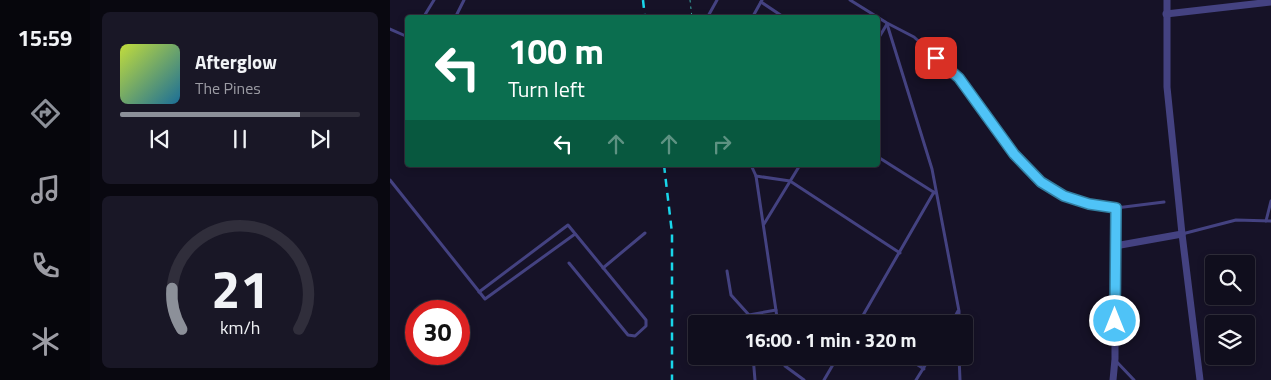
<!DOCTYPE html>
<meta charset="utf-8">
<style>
:root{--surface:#100e1d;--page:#191726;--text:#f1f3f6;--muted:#9c9ca4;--line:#302e3b;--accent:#8c9099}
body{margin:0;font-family:"Titillium Web",sans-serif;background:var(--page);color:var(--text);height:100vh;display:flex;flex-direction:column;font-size:19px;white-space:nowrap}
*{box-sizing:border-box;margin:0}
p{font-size:16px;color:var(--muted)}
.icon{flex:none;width:28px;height:28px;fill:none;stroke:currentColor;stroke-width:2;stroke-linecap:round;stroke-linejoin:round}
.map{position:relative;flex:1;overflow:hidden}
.drawer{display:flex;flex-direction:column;gap:12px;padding:12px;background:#090810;width:300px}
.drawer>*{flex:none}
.top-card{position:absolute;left:15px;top:15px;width:475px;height:152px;border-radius:5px;box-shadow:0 2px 8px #0003,0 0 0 1px var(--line);background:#0b6e4f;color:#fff;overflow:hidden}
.tools{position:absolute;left:815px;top:255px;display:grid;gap:10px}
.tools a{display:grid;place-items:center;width:50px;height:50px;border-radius:5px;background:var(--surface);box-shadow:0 2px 8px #0003,0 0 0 1px var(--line);font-size:25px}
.speed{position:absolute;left:15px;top:300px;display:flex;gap:10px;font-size:25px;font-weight:700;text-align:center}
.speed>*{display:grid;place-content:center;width:65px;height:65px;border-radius:50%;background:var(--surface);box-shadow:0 2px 8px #0003,0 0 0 1px var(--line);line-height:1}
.speed .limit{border:8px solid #d22;background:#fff;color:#111}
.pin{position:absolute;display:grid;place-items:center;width:42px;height:42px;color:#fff;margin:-21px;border-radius:10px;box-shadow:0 2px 8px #0006}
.me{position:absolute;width:55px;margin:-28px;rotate:0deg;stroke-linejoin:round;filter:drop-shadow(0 0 4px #0008)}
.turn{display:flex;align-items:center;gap:18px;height:105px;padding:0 20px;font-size:22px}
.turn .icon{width:65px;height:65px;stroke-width:2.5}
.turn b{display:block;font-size:35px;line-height:42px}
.lanes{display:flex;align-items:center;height:48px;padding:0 20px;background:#0003;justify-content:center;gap:25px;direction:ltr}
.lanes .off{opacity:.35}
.drawer .widget{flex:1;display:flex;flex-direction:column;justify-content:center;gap:8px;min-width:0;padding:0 18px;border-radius:8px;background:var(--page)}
.drawer .dial{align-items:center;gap:0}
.dial svg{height:130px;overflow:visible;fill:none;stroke:var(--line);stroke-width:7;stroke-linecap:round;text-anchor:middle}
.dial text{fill:var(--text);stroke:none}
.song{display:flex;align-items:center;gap:15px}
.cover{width:60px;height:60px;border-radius:8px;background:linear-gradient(135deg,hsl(70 70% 55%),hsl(200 70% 35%))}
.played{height:5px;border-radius:2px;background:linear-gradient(90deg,var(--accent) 75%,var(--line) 75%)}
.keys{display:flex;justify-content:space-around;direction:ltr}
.trip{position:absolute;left:298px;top:315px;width:285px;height:50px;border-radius:5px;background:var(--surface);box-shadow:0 2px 8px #0003,0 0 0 1px var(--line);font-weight:700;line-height:50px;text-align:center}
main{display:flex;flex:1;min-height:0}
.tab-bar{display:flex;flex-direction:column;width:90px;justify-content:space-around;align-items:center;background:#06060c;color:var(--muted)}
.tab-bar .icon{width:35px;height:35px}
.tab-bar .active{color:var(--accent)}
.tab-bar b{font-size:22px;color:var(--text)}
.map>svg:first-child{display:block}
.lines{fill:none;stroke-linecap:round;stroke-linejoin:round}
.path{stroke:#3bb0a8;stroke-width:1;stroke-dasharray:2.5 4;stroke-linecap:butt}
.lane{stroke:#444281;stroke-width:3}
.street{stroke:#444281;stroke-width:7}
.rail{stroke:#19d6ea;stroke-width:2.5;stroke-dasharray:8 6;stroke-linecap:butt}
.route-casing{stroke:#337fa1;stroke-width:12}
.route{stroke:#4fc3f7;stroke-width:9}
</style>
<main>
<nav class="tab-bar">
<b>15:59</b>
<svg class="icon active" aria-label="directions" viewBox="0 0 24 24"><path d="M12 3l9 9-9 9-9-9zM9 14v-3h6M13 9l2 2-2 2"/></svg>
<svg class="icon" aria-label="music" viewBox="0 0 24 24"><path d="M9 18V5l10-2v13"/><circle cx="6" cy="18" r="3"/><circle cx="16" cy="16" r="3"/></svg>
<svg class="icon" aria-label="phone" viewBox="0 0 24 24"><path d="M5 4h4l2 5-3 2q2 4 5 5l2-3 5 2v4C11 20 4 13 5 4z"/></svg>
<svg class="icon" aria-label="climate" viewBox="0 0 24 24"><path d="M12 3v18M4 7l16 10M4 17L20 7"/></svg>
</nav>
<section class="drawer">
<div class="widget">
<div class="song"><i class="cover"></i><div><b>Afterglow</b><p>The Pines</p></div></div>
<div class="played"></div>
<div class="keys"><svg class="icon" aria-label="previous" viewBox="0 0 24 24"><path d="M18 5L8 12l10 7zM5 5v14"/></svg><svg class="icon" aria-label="pause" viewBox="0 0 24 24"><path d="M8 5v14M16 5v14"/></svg><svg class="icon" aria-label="next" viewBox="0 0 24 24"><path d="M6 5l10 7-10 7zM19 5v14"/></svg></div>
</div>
<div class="widget dial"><svg viewBox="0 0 100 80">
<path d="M14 69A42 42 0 1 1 86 69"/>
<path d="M14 69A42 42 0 0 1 8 44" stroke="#8c9099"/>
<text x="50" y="56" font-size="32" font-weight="700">21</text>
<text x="50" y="72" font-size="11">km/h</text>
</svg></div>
</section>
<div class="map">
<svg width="881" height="380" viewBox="0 0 881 380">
<rect width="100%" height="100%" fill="#161227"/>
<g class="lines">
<polyline class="path" points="300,0 302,18"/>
<g class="lane">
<polyline points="460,0 497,23 524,37 569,78 624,154 651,182 674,196 699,204 726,208 774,202"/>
<polyline points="371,2 395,18"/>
<polyline points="33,18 44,0"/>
<polyline points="65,18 74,0"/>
<polyline points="317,18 327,0"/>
<polyline points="362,18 372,0"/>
<polyline points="497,24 542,169 569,311 569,324"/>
<polyline points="0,29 18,37"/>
<polyline points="488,39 497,24"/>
<polyline points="488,157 545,193"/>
<polyline points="361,165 366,176 388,324"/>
<polyline points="366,176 400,181 510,253"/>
<polyline points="0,180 95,299 185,234"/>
<polyline points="876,221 881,201"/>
<polyline points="374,224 410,165"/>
<polyline points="792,234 846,220 881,221"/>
<polyline points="725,245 726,208"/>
<polyline points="213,268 255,233"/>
<polyline points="337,271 341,295 359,315 360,324"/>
<polyline points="89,292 178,225 256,320 256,326 245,336 238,335 179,263"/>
<polyline points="359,315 386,310"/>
<polyline points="468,324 544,192"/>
<polyline points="561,324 568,311"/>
<polyline points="363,356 365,380"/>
<polyline points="392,356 395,366 414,380"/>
<polyline points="514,356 534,369"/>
<polyline points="569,356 570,380"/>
<polyline points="725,360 744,380"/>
<polyline points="434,380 448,356"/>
<polyline points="526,380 541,356"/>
</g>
<g class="street">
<polyline points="777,0 777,87 792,234 810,380"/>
<polyline points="776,14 881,2"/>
<polyline points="723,380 725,359 725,246 792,234"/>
</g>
<g class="rail">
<polyline points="253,0 255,18"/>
<polyline points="274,165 282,233 282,380"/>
</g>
</g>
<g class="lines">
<g class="route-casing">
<polyline id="route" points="546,58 569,78 624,154 651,182 674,196 699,204 726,208 725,321"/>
</g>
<use href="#route" class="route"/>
</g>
</svg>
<div class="tools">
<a><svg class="icon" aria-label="search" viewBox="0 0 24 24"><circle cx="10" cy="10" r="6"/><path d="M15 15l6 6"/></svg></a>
<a><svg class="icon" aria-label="layers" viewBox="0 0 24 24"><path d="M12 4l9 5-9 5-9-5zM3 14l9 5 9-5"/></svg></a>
</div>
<div class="speed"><div class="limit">30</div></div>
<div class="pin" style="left:546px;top:58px;background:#d93025"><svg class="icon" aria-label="arrive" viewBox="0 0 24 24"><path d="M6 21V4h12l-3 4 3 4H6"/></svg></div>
<svg class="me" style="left:725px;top:321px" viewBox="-20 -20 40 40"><circle r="17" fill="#4fc3f7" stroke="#fff" stroke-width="3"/><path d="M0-11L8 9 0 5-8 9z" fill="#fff"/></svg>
<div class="trip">16:00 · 1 min · 320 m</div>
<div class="top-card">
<div class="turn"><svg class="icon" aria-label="left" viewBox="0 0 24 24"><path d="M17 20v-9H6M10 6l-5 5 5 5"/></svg><div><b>100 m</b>Turn left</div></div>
<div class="lanes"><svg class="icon" aria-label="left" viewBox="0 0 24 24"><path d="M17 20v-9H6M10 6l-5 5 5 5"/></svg><svg class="icon off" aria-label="ahead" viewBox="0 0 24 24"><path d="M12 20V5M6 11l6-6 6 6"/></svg><svg class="icon off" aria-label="ahead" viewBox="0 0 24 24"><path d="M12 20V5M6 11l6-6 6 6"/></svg><svg class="icon off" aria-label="right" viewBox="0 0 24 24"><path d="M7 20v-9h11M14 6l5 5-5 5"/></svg></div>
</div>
</div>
</main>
